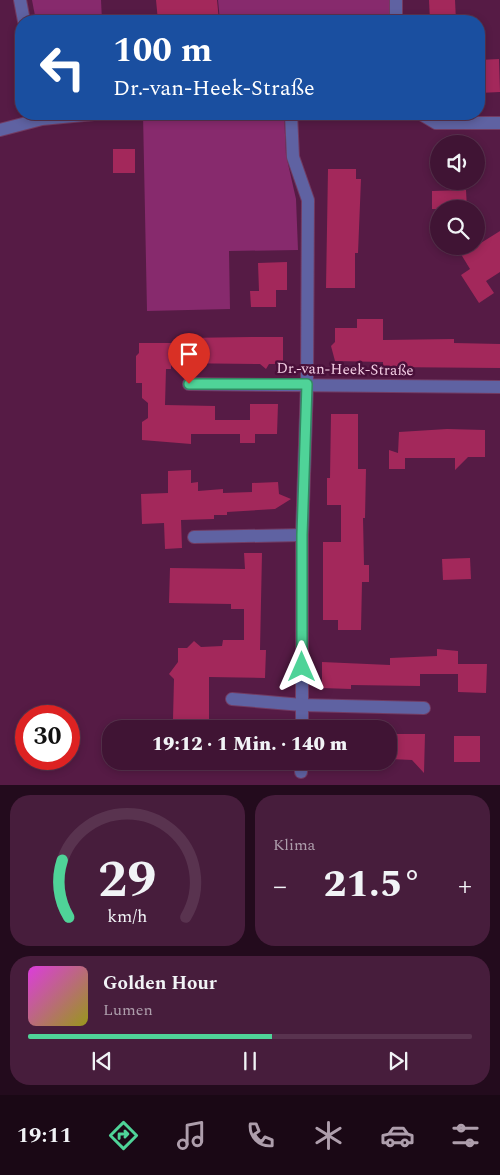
<!DOCTYPE html>
<html lang="de">
<meta charset="utf-8">
<style>
:root{--surface:#401434;--page:#471d3c;--text:#f1f3f6;--muted:#ae9eac;--line:#59334f;--accent:#4fd398}
body{margin:0;font-family:Spectral,serif;background:var(--page);color:var(--text);height:100vh;display:flex;flex-direction:column;font-size:19px;white-space:nowrap}
*{box-sizing:border-box;margin:0}
p{font-size:16px;color:var(--muted)}
.icon{flex:none;width:28px;height:28px;fill:none;stroke:currentColor;stroke-width:2;stroke-linecap:round;stroke-linejoin:round}
.map{position:relative;height:785px;overflow:hidden}
.drawer{display:flex;flex-direction:column;gap:10px;padding:10px;background:#230b1d;flex:1}
.drawer>*{flex:none}
.top-card{position:absolute;left:15px;top:15px;width:470px;height:105px;border-radius:20px;box-shadow:0 2px 8px #0003,0 0 0 1px var(--line);background:#1a4fa0;color:#fff;overflow:hidden}
.buttons{position:absolute;left:430px;top:135px;display:grid;gap:10px}
.buttons a{display:grid;place-items:center;width:55px;height:55px;border-radius:50%;background:var(--surface);box-shadow:0 2px 8px #0003,0 0 0 1px var(--line);font-size:25px}
.speed{position:absolute;left:15px;top:705px;display:flex;gap:10px;font-size:25px;font-weight:700;text-align:center}
.speed>*{display:grid;place-content:center;width:65px;height:65px;border-radius:50%;background:var(--surface);box-shadow:0 2px 8px #0003,0 0 0 1px var(--line);line-height:1}
.speed .limit{border:8px solid #d22;background:#fff;color:#111}
.pin{position:absolute;display:grid;place-items:center;width:42px;height:42px;color:#fff;margin:-51px -21px;border-radius:50% 50% 50% 0;rotate:-45deg;box-shadow:0 0 5px #0007}
.pin .icon{rotate:45deg}
.me{position:absolute;width:55px;margin:-28px;rotate:0deg;stroke-linejoin:round;filter:drop-shadow(0 0 4px #0008)}
.turn{display:flex;align-items:center;gap:18px;height:105px;padding:0 15px;font-size:22px}
.turn .icon{width:65px;height:65px;stroke-width:2.5}
.turn b{display:block;font-size:35px;line-height:42px}
.big{font-size:38px;font-weight:800;line-height:1.1}
.drawer .widget{flex:1;display:flex;flex-direction:column;justify-content:center;gap:8px;min-width:0;padding:0 18px;border-radius:20px;background:var(--page)}
.drawer .dial{align-items:center;gap:0}
.dial svg{height:130px;overflow:visible;fill:none;stroke:var(--line);stroke-width:7;stroke-linecap:round;text-anchor:middle}
.dial text{fill:var(--text);stroke:none}
.song{display:flex;align-items:center;gap:15px}
.cover{width:60px;height:60px;border-radius:8px;background:linear-gradient(135deg,hsl(300 70% 55%),hsl(60 70% 35%))}
.played{height:5px;border-radius:2px;background:linear-gradient(90deg,var(--accent) 55%,var(--line) 55%)}
.keys{display:flex;justify-content:space-around;direction:ltr}
.heat{display:flex;justify-content:space-between;align-items:center;font-size:28px;direction:ltr}
.drawer .tiles{flex:1;display:grid;gap:10px;grid-template-columns:1fr 1fr}
.widget:last-child{grid-column:span 2}
.trip{position:absolute;left:102px;top:720px;width:295px;height:50px;border-radius:20px;background:var(--surface);box-shadow:0 2px 8px #0003,0 0 0 1px var(--line);font-weight:800;line-height:50px;text-align:center}
.tab-bar{display:flex;height:80px;justify-content:space-around;align-items:center;background:#1a0815;color:var(--muted)}
.tab-bar .icon{width:35px;height:35px}
.tab-bar .current{color:var(--accent)}
.tab-bar b{font-size:22px;color:var(--text)}
.map>svg:first-child{display:block}
.green{fill:#872a6d}
.building{fill:#a3285b}
.lines{fill:none;stroke-linecap:round;stroke-linejoin:round}
.minor-casing{stroke:#723b62;stroke-width:14}
.minor{stroke:#5f62a2;stroke-width:12}
.route-casing{stroke:#338963;stroke-width:12}
.route{stroke:#4fd398;stroke-width:9}
.labels{text-anchor:middle;stroke-width:5;stroke-linejoin:round;paint-order:stroke}
.street-label{font-size:15px;fill:#f4cfe5;stroke:#4a103a}
</style>
<div class="map">
<svg width="500" height="785" viewBox="0 0 500 785">
<rect width="100%" height="100%" fill="#561b45"/>
<g class="green">
<polygon points="32,0 101,0 102,21 36,21"/>
<polygon points="218,0 391,0 391,21 220,21"/>
<polygon points="143,114 284,114 286,155 296,199 298,250 229,251 230,309 147,311"/>
</g>
<g class="building">
<polygon points="156,0 217,0 219,21 158,21"/>
<polygon points="429,0 455,0 456,21 430,21"/>
<polygon points="499,59 500,92 479,93 479,60"/>
<rect x="113" y="149" width="22" height="24"/>
<polygon points="328,169 356,169 356,179 361,179 358,253 355,253 355,288 326,288"/>
<polygon points="466,190 467,209 432,209 432,191"/>
<polygon points="500,231 500,272 486,281 494,293 479,303 461,275 470,269 456,246 476,246"/>
<polygon points="287,262 287,290 276,290 276,307 251,307 250,291 259,291 258,263"/>
<polygon points="357,319 383,319 383,340 454,339 454,343 500,344 500,368 383,367 383,362 335,361 331,346 335,342 335,328 357,328"/>
<polygon points="251,337 283,337 283,364 269,364 266,369 260,364 171,363 171,369 166,369 165,405 215,406 215,420 250,420 250,404 278,404 277,434 255,434 255,443 240,443 240,434 191,434 191,444 142,440 142,422 148,418 148,403 142,398 142,383 136,383 136,356 139,353 139,343 183,343 184,338"/>
<polygon points="331,414 358,414 358,469 366,469 365,518 363,518 364,565 369,565 369,582 362,582 361,630 338,630 338,620 323,620 323,542 341,542 341,505 327,505 327,478 330,478"/>
<polygon points="447,429 485,430 485,457 468,457 455,470 455,458 405,458 405,469 389,469 389,450 398,453 399,432"/>
<polygon points="191,470 191,483 198,482 198,491 223,489 223,493 252,492 252,483 278,482 279,494 291,499 275,509 227,512 227,515 214,515 214,519 181,520 182,548 165,549 164,523 142,524 141,494 168,493 168,471"/>
<polygon points="244,553 262,553 260,650 266,650 265,678 209,677 209,729 185,729 185,719 173,719 174,679 169,674 178,662 178,648 187,648 194,641 201,647 222,646 223,640 244,640 244,609 231,609 231,604 169,603 170,568 245,569"/>
<polygon points="470,558 471,579 443,580 442,559"/>
<polygon points="437,649 458,651 458,664 487,664 486,693 458,692 458,674 420,674 420,686 351,685 351,689 322,688 322,662 390,665 390,658 437,656"/>
<polygon points="391,734 425,734 424,773 412,760 390,759"/>
<rect x="454" y="736" width="26" height="26"/>
</g>
<g class="lines">
<g class="minor-casing">
<g id="minor">
<polyline points="20,0 24,21"/>
<polyline points="396,0 396,21"/>
<polyline points="291,114 293,157 308,200 307,384 302,535 302,729"/>
<polyline points="421,114 436,123 500,123"/>
<polyline points="0,130 42,119 94,114"/>
<polyline points="189,384 500,387"/>
<polyline points="194,537 302,535"/>
<polyline points="232,699 302,705 424,708"/>
<polyline points="301,772 301,761"/>
</g>
</g>
<use href="#minor" class="minor"/>
</g>
<g class="lines">
<g class="route-casing">
<polyline id="route" points="189,384 307,384 302,535 302,667"/>
</g>
<use href="#route" class="route"/>
</g>
<g class="labels">
<g class="street-label">
<text transform="translate(345 369) rotate(1)" y="5">Dr.-van-Heek-Straße</text>
</g>
</g>
</svg>
<div class="buttons">
<a><svg class="icon" aria-label="sound" viewBox="0 0 24 24"><path d="M4 9h4l5-4v14l-5-4H4zM17 9q2 3 0 6"/></svg></a>
<a><svg class="icon" aria-label="search" viewBox="0 0 24 24"><circle cx="10" cy="10" r="6"/><path d="M15 15l6 6"/></svg></a>
</div>
<div class="speed"><div class="limit">30</div></div>
<div class="pin" style="left:189px;top:384px;background:#d93025"><svg class="icon" aria-label="arrive" viewBox="0 0 24 24"><path d="M6 21V4h12l-3 4 3 4H6"/></svg></div>
<svg class="me" style="left:302px;top:667px" viewBox="-20 -20 40 40"><path d="M0-17L14 15 0 8-14 15z" fill="#4fd398" stroke="#fff" stroke-width="4"/></svg>
<div class="trip">19:12 · 1 Min. · 140 m</div>
<div class="top-card">
<div class="turn"><svg class="icon" aria-label="left" viewBox="0 0 24 24"><path d="M17 20v-9H6M10 6l-5 5 5 5"/></svg><div><b>100 m</b>Dr.-van-Heek-Straße</div></div>
</div>
</div>
<section class="drawer">
<div class="tiles">
<div class="widget dial"><svg viewBox="0 0 100 80">
<path d="M14 69A42 42 0 1 1 86 69"/>
<path d="M14 69A42 42 0 0 1 10 34" stroke="#4fd398"/>
<text x="50" y="56" font-size="32" font-weight="700">29</text>
<text x="50" y="72" font-size="11">km/h</text>
</svg></div>
<div class="widget"><p>Klima</p>
<div class="heat"><a>−</a><b class="big">21.5°</b><a>+</a></div>
</div>
<div class="widget">
<div class="song"><i class="cover"></i><div><b>Golden Hour</b><p>Lumen</p></div></div>
<div class="played"></div>
<div class="keys"><svg class="icon" aria-label="previous" viewBox="0 0 24 24"><path d="M18 5L8 12l10 7zM5 5v14"/></svg><svg class="icon" aria-label="pause" viewBox="0 0 24 24"><path d="M8 5v14M16 5v14"/></svg><svg class="icon" aria-label="next" viewBox="0 0 24 24"><path d="M6 5l10 7-10 7zM19 5v14"/></svg></div>
</div>
</div>
</section>
<nav class="tab-bar">
<b>19:11</b>
<svg class="icon current" aria-label="directions" viewBox="0 0 24 24"><path d="M12 3l9 9-9 9-9-9zM9 14v-3h6M13 9l2 2-2 2"/></svg>
<svg class="icon" aria-label="music" viewBox="0 0 24 24"><path d="M9 18V5l10-2v13"/><circle cx="6" cy="18" r="3"/><circle cx="16" cy="16" r="3"/></svg>
<svg class="icon" aria-label="phone" viewBox="0 0 24 24"><path d="M5 4h4l2 5-3 2q2 4 5 5l2-3 5 2v4C11 20 4 13 5 4z"/></svg>
<svg class="icon" aria-label="climate" viewBox="0 0 24 24"><path d="M12 3v18M4 7l16 10M4 17L20 7"/></svg>
<svg class="icon" aria-label="car" viewBox="0 0 24 24"><path d="M5 17H2v-5l4-1 3-4h7l3 4 3 1v5h-3M9 17h6M6 11h13"/><circle cx="7" cy="17" r="2"/><circle cx="17" cy="17" r="2"/></svg>
<svg class="icon" aria-label="filters" viewBox="0 0 24 24"><path d="M4 7h16M4 17h16"/><circle cx="9" cy="7" r="2"/><circle cx="15" cy="17" r="2"/></svg>
</nav>
